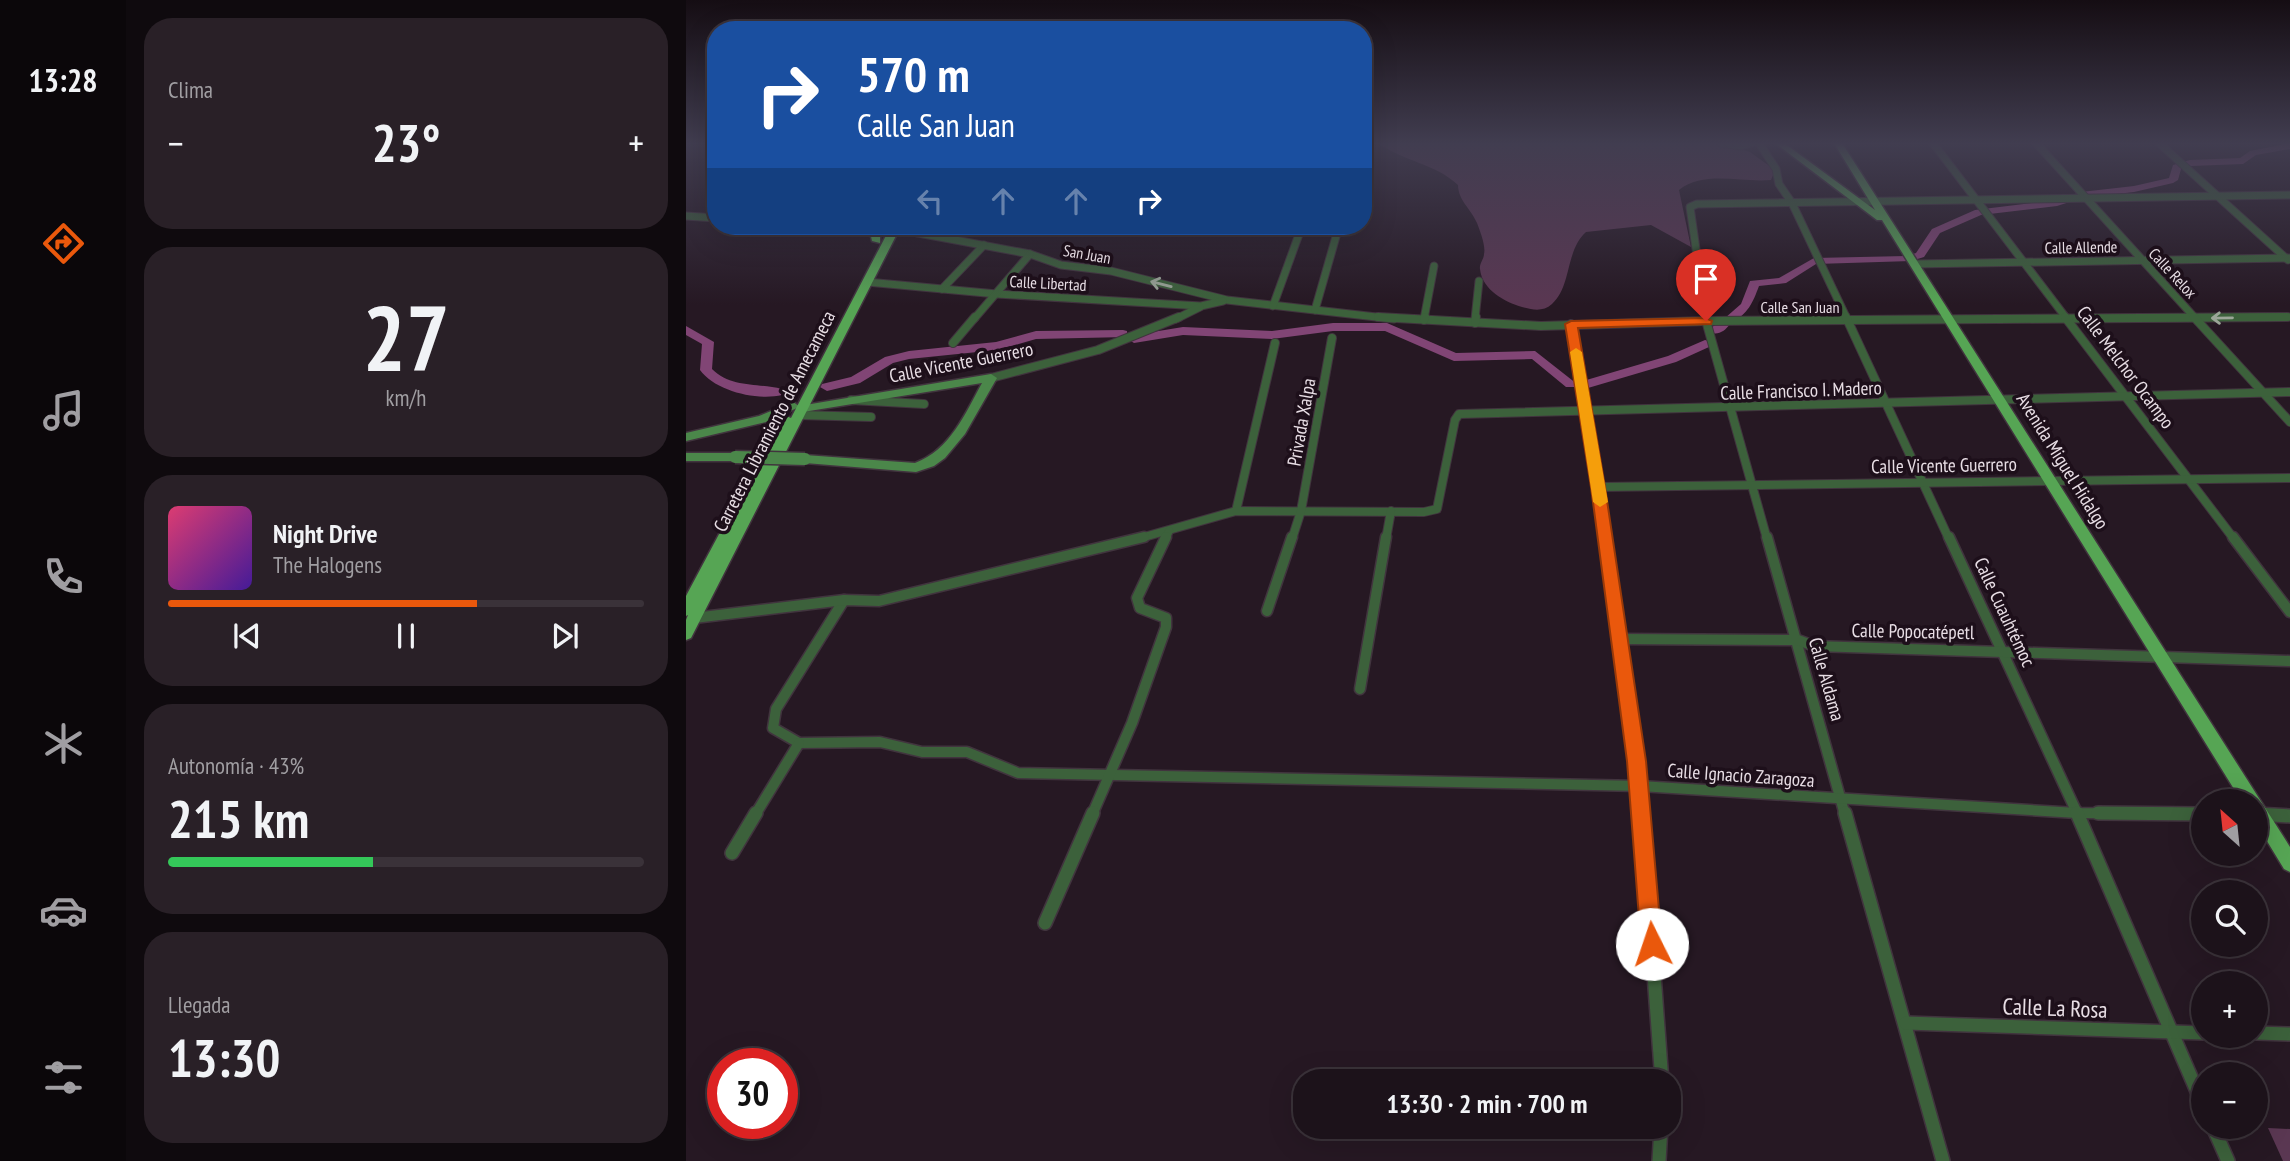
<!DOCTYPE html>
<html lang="es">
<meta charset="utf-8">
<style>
:root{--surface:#1c121a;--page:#292027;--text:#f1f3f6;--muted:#a09ea2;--line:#3a3239;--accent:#ea580c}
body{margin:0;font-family:"PT Sans Narrow",sans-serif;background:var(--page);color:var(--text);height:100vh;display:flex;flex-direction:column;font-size:26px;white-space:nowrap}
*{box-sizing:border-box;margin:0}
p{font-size:23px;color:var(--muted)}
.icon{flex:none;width:38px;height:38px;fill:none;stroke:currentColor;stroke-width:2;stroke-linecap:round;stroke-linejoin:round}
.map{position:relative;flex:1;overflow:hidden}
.side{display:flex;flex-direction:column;gap:18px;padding:18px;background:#0f0a0e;width:560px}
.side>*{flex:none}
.hud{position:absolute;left:21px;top:21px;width:665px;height:214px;border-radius:28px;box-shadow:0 7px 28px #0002,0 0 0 2px var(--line);background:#1a4fa0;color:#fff;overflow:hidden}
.needle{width:46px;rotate:333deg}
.buttons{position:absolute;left:1505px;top:789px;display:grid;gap:14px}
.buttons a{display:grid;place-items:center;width:77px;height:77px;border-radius:50%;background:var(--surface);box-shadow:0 7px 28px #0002,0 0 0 2px var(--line);font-size:35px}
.speed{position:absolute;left:21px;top:1048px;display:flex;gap:14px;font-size:35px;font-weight:700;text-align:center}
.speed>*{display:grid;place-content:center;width:91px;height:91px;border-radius:50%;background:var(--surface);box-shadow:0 7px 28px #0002,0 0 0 2px var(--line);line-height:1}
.speed .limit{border:10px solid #d22;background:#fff;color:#111}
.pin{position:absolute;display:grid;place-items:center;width:60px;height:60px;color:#fff;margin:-72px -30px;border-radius:50% 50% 50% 0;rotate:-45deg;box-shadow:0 0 7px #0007}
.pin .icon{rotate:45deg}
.me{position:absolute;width:77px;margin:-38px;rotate:356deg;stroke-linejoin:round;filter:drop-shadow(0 0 5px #0008)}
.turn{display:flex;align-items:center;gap:24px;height:147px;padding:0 35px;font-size:32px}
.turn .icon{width:91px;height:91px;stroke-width:2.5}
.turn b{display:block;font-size:49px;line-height:60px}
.lanes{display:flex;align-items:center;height:66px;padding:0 35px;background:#0003;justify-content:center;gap:35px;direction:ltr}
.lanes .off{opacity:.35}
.big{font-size:52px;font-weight:700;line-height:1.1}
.side .widget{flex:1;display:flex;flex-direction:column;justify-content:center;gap:10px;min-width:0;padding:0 24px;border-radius:28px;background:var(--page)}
.side .dial{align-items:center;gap:0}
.dial b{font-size:91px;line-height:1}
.song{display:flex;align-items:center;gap:21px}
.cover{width:84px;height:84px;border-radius:10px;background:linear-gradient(135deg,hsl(340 70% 55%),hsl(260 70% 35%))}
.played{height:7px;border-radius:4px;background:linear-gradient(90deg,var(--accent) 65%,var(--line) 65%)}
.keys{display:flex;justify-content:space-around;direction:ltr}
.heat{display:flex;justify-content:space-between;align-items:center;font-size:38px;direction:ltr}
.charge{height:10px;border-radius:5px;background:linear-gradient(90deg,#34c759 43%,var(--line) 0)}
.trip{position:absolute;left:607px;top:1069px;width:388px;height:70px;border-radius:28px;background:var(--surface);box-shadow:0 7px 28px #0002,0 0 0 2px var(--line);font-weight:700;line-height:70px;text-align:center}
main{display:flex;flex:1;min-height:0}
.tabs{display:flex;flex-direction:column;width:126px;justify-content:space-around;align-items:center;background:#0b070a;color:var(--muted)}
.tabs .icon{width:49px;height:49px}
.tabs .current{color:var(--accent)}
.tabs b{font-size:32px;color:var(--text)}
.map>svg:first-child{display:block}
.green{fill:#5a3752}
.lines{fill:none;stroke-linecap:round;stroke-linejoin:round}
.river{fill:#814575;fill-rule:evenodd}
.street-far3-casing{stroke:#41343e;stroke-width:9}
.street-far2-casing{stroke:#41343e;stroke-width:10}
.street-far1-casing{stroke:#41343e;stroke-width:13}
.street-casing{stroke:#41343e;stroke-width:16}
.secondary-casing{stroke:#41343e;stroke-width:3}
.primary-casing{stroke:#41343e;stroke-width:3}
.street-far3{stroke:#3c613b;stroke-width:7}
.street-far2{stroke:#3c613b;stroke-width:8}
.street-far1{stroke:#3c613b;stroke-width:10}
.street{stroke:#3c613b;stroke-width:13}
.secondary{fill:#4b874a;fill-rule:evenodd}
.primary{fill:#56a554;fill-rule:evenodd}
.secondary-bridge-casing{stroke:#41343e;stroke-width:15;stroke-linecap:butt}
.secondary-bridge{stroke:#4b874a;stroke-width:12}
.oneway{stroke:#9ba698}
.route{fill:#ea580c;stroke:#983908;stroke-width:2}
.slow{fill:#f59e0b}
.labels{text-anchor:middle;stroke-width:7;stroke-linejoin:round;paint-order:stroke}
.far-street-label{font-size:16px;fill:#e8dee5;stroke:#1d0f1a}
.street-label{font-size:19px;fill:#e8dee5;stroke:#1d0f1a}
.near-street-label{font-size:23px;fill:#e8dee5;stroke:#1d0f1a}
</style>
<main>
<nav class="tabs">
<b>13:28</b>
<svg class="icon current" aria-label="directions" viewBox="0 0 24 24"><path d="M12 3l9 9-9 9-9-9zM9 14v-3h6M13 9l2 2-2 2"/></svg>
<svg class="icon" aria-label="music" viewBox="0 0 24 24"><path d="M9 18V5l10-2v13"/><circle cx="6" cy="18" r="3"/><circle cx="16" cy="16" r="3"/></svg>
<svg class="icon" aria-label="phone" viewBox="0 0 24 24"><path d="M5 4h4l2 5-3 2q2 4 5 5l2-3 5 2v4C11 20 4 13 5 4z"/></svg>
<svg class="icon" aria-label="climate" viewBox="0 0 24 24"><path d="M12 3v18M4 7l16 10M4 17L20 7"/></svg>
<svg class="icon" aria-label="car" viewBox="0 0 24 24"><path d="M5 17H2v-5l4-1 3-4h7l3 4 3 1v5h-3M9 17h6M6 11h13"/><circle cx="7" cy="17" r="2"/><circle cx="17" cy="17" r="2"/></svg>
<svg class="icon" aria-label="filters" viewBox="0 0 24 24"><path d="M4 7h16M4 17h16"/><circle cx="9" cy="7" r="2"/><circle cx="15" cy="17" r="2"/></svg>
</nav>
<section class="side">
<div class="widget"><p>Clima</p>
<div class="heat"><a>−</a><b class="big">23°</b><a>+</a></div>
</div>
<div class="widget dial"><b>27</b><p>km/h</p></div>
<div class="widget">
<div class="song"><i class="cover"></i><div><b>Night Drive</b><p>The Halogens</p></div></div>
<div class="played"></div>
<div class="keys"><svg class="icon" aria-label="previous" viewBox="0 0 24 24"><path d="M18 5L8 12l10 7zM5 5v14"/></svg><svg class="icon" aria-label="pause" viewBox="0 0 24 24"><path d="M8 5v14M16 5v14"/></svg><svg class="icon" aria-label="next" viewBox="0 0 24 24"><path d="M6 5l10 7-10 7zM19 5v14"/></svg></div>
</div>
<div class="widget"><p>Autonomía · 43%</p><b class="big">215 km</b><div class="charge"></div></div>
<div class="widget"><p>Llegada</p><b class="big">13:30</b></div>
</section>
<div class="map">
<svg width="1604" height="1161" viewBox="0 0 1604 1161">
<rect width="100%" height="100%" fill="#261823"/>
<g class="green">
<path d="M692,143H1036L1064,152L1089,170L1085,180C1056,183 1018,170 993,190L1005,247L965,225L900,232C879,251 886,286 866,304C857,312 847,310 836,307C819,302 796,290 794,269C793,264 798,259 798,254C800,246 794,231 791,223C785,209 772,200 772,185C750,164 717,161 692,143Z"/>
<polygon points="1582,1128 1604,1129 1604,1161 1597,1161"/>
</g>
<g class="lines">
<g class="river">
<path d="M1604,143V149L1570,155L1557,164L1505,166L1495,169L1492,180L1487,183L1448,192L1396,198L1371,206L1295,215L1254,233L1238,257L1225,261L1130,264L1100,283L1073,286C1067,302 1062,315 1045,322L1039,318L1055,304L1064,281L1093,278L1128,258L1220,256L1230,253L1246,229L1289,210L1370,200L1395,192L1448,186L1483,178L1487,165L1504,160L1554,158L1564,151Z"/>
<path d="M1038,320L1044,324C1040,330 1033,335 1026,333V327Z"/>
<polygon points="647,323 701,323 770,353 849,351 891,384 890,387 880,387 846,359 768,361 699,331 647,331 586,339 497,335 448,343 442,339 448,335 497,327 586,331"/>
<path d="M0,326L28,342L26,369C45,388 72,383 96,389V395C71,401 29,391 14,370L16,344L0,335Z"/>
<polygon points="437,330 441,331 441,337 350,339 311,350 223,359 207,363 174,383 141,391 134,387 136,384 165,377 199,357 223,351 310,342 350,331"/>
<polygon points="1019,340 1023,341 1023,347 990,362 902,388 896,384 897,381 982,356"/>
</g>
<g class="street-far3-casing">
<g id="street-far3">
<polyline points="1035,143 1055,146 1065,143"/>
<polyline points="1073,143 1090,169 1093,184 1106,203 1161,319"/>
<polyline points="1247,143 1381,319"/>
<polyline points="1350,143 1510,319"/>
<polyline points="1473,143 1602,260"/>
<polyline points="0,216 30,218"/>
<polyline points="139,226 191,228"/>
<polyline points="216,230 344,254 375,265 425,271 541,300 708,319"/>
<polyline points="1229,264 1604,258"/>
<polyline points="181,282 311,294 515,306 537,301"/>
<polyline points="256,289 298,245"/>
<polyline points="587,306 616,226"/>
<polyline points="629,310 653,226"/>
<polyline points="288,319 344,254"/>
<polyline points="490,319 514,307"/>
<polyline points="738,319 748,266"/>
<polyline points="789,319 793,281"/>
<polyline points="1020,319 1004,207 1011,204 1604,195"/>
<polyline points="1346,319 1604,317"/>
</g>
</g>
<g class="street-far2-casing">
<g id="street-far2">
<polyline points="692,317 855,326 1020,321 1601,317"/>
<polyline points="1019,317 1081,539"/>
<polyline points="1160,317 1263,539"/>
<polyline points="1379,317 1548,539"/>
<polyline points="1508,317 1604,422"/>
<polyline points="738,320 739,317"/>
<polyline points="789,323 790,317"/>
<polyline points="885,324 919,539"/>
<polyline points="267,343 289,317"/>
<polyline points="305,378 412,350 493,317"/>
<polyline points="165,400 238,404"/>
<polyline points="113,415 185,417"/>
<polyline points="912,487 1604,478"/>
<polyline points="550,511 589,343"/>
<polyline points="451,539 550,511 738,512 751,509 769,420 773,414 1604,392"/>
<polyline points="479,539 483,531"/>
<polyline points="606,539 615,511 646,338"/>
<polyline points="700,539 705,511"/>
</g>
</g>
<g class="street-far1-casing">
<g id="street-far1">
<polyline points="919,537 956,815"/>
<polyline points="1081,537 1159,815"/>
<polyline points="1263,537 1392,815"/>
<polyline points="1547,537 1604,612"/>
<polyline points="158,600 90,709 87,728 113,743 194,742 236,752 281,752 332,773 954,786 1391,813 1517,814"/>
<polyline points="581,611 606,537"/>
<polyline points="8,618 158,600 193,601 458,537"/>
<polyline points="934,639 1112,640 1128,646 1604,661"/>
<polyline points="674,689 700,537"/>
<polyline points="1570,814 1586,815"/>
<polyline points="69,815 113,743"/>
<polyline points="406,815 446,723 480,627 480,618 454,608 451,598 480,537"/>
</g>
</g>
<g class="street-casing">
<g id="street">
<polyline points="956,813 976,1082"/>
<polyline points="1159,813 1257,1161"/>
<polyline points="1391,813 1517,1105"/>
<polyline points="1412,813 1517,814"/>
<polyline points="1570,814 1604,816"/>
<polyline points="46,853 70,813"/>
<polyline points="359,923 407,813"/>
<polyline points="1220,1023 1517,1033"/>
<polyline points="1570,1033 1604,1034"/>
<polyline points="1527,1127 1542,1161"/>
<polyline points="973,1161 975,1127"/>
</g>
</g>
<g class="secondary-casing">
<g id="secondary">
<path d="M305,374L311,378L279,434L259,458L248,466L230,472L119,463L113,459L119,455L229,463C264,450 279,414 296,383L117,412L111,408L80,422L0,441V433L73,416L107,402L113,406Z"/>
<polygon points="0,453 49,453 55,457 49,461 0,461"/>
</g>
</g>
<g class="primary-casing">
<g id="primary">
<polygon points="1089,143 1098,143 1189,210 1148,143 1156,143 1604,847 1604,872 1598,869 1570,823 1570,802 1556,802 1196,220 1191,220"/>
<polygon points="187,226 197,226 194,232 194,243 186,241 184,232"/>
<polygon points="205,226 215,226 5,638 0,640 0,620 2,615 0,616 0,596 94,420 100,416 105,418"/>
</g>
</g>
<use href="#street-far3" class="street-far3"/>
<use href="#street-far2" class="street-far2"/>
<use href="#street-far1" class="street-far1"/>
<use href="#street" class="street"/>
<use href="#secondary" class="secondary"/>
<use href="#primary" class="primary"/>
<g class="secondary-bridge-casing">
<polyline id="secondary-bridge" points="49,457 119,459"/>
</g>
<use href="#secondary-bridge" class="secondary-bridge"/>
</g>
<defs><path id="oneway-shaft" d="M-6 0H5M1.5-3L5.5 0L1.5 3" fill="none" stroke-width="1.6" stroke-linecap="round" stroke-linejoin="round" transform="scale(1.75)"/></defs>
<g class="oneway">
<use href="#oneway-shaft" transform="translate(475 284) rotate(-166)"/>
<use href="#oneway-shaft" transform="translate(1536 318) rotate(179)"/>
</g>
<linearGradient id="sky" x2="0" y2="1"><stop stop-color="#150d13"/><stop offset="0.47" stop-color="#413d50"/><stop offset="1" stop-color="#413d50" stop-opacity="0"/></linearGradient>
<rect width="1604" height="305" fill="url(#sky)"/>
<polygon class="route" points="1020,318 1026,321 1025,324 892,328 919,487 960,761 976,944 973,951 966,954 958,951 955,944 941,761 905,487 879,324 885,321"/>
<polygon class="slow" points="890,348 896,352 922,502 914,507 907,502 884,352"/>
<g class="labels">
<g class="far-street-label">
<text transform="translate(1395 247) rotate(-1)" y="6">Calle Allende</text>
<text transform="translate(401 254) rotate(10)" y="6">San Juan</text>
<text transform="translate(1487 273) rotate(47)" y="6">Calle Relox</text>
<text transform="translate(362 283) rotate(3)" y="6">Calle Libertad</text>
<text x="1114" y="313">Calle San Juan</text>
</g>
<g class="street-label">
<text transform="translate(275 362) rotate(-11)" y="7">Calle Vicente Guerrero</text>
<text transform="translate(1440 367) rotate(53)" y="7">Calle Melchor Ocampo</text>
<text transform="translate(1115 390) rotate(-2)" y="7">Calle Francisco I. Madero</text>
<text transform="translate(88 421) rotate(-63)" y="7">Carretera Libramiento de Amecameca</text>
<text transform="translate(615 422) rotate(-80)" y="7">Privada Xalpa</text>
<text transform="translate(1377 461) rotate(58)" y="7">Avenida Miguel Hidalgo</text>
<text transform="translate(1258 465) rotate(-1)" y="7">Calle Vicente Guerrero</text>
<text transform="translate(1319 612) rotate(65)" y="7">Calle Cuauhtémoc</text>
<text transform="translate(1227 631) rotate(1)" y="7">Calle Popocatépetl</text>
<text transform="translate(1141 679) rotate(74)" y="7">Calle Aldama</text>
<text transform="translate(1055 775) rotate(4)" y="7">Calle Ignacio Zaragoza</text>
</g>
<g class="near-street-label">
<text transform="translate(1369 1008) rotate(2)" y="8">Calle La Rosa</text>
</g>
</g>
</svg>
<div class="buttons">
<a><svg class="needle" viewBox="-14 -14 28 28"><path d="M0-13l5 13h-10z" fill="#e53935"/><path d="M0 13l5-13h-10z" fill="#a09ea2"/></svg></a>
<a><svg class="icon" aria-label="search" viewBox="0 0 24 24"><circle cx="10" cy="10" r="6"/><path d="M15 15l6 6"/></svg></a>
<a>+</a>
<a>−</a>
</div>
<div class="speed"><div class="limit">30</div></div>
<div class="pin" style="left:1020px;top:321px;background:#d93025"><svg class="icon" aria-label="arrive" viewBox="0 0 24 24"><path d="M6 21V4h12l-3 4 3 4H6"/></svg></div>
<svg class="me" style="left:966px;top:944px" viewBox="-20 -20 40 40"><circle r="19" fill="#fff"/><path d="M0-13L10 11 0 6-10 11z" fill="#ea580c"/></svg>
<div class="trip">13:30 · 2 min · 700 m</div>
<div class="hud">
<div class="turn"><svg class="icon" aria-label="right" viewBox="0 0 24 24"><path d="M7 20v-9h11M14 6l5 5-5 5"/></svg><div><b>570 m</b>Calle San Juan</div></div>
<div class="lanes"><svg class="icon off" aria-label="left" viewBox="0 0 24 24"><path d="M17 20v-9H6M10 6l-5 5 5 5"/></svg><svg class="icon off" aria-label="ahead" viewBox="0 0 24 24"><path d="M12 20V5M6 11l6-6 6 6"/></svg><svg class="icon off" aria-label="ahead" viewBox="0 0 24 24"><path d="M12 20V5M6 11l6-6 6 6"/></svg><svg class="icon" aria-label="right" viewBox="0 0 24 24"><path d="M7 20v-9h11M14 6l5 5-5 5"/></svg></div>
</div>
</div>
</main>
